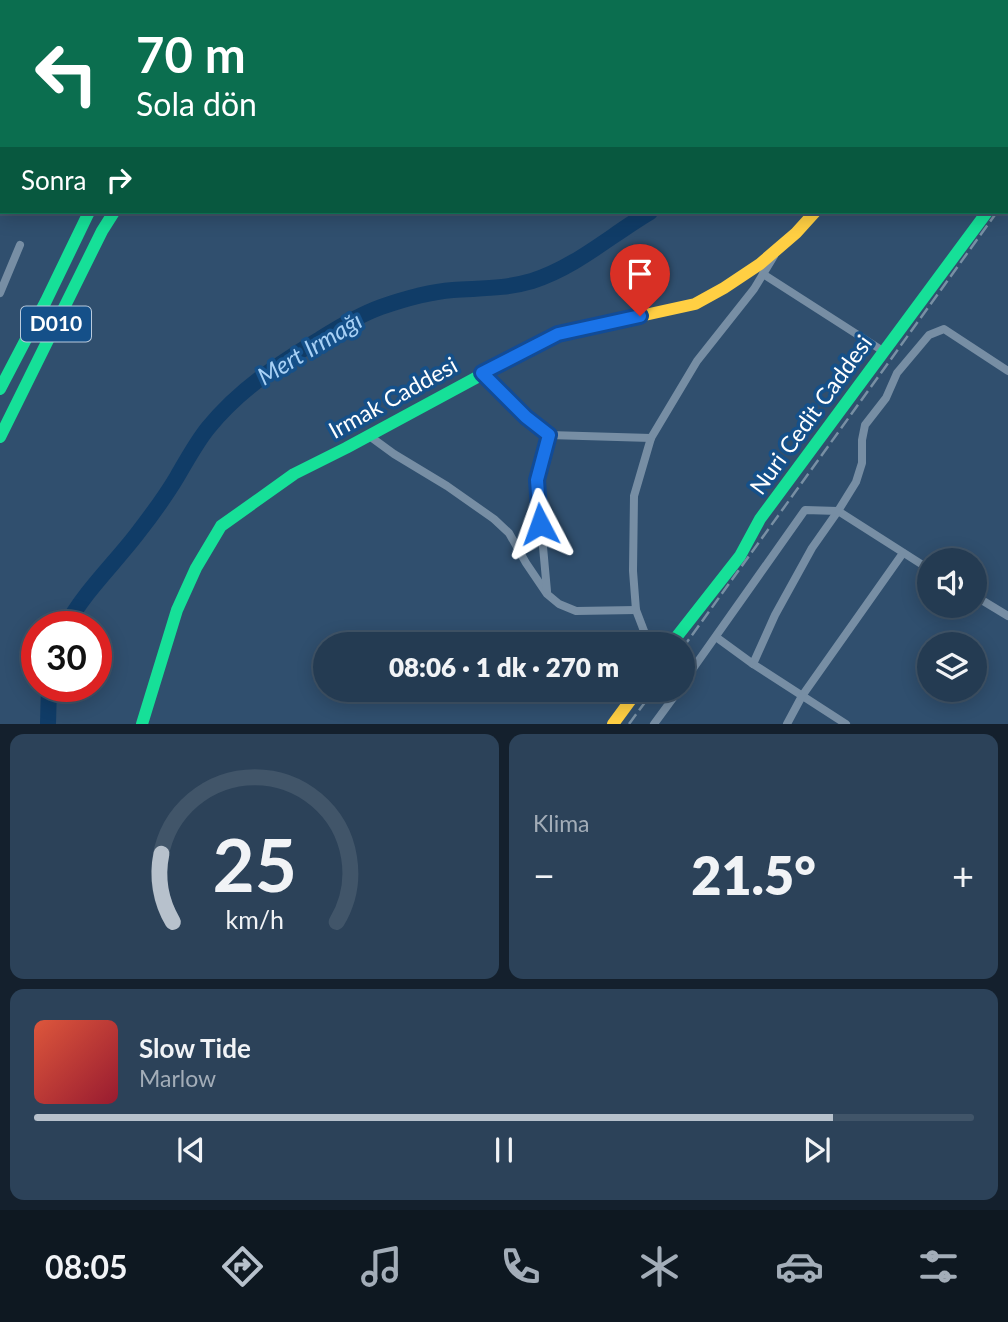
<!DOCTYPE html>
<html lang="tr">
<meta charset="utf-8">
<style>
:root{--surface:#243b52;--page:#2c4259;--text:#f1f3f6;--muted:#a3adb8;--line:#415569;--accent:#b7c1cc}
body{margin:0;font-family:Lato,sans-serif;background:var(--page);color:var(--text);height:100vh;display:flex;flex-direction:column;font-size:26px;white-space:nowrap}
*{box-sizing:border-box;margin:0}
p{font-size:23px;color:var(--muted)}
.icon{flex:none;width:38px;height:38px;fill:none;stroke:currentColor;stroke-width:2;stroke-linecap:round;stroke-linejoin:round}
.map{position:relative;height:724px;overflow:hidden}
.sheet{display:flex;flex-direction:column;gap:10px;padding:10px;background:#14202d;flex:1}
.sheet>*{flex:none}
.banner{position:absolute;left:0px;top:0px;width:1008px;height:214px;box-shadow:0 4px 18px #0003,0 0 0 2px var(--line);background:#0b6e4f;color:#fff;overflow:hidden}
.buttons{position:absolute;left:917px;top:548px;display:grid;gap:14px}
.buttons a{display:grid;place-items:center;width:70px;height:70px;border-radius:50%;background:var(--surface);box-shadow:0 4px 18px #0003,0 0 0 2px var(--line);font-size:35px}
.speed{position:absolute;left:21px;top:611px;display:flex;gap:14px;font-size:35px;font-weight:700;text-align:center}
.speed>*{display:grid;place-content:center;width:91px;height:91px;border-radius:50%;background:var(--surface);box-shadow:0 4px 18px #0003,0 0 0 2px var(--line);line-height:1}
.speed .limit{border:10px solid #d22;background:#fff;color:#111}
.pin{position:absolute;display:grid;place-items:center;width:60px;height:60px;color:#fff;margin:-72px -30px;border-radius:50% 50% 50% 0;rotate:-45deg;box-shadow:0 0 7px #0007}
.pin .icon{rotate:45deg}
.me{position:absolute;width:77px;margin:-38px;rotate:356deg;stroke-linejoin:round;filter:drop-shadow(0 0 5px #0008)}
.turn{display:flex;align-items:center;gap:24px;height:147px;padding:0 21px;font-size:32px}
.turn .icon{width:91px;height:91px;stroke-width:2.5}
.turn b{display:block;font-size:49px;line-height:60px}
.then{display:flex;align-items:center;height:66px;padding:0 21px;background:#0003;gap:14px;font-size:26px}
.big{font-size:52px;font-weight:800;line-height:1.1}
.sheet .widget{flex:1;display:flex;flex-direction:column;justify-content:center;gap:10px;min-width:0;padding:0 24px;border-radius:14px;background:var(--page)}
.sheet .dial{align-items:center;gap:0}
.dial svg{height:182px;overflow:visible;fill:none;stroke:var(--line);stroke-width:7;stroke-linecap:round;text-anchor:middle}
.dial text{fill:var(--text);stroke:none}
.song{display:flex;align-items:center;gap:21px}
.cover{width:84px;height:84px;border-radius:10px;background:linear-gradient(135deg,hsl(10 70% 55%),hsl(350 70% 35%))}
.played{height:7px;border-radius:4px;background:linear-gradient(90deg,var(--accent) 85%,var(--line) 85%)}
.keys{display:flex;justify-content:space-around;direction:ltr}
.heat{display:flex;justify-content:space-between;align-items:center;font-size:38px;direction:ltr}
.sheet .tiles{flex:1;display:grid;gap:10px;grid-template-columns:1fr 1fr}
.widget:last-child{grid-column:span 2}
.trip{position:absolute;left:313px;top:632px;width:382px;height:70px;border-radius:35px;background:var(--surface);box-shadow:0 4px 18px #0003,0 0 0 2px var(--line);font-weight:800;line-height:70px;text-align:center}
.tabs{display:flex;height:112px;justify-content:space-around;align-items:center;background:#0e1821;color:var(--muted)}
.tabs .icon{width:49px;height:49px}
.tabs .selected{color:var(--accent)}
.tabs b{font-size:32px;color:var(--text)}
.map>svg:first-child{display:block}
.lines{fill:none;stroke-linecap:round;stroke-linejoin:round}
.river{stroke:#103c67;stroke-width:16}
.street{stroke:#778ea4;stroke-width:8}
.fast{stroke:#16e098;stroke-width:12}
.slow{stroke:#ffcf43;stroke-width:12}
.jam{stroke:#f24e42;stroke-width:12}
.rail{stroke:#788fa3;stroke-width:2.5;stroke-dasharray:12 5;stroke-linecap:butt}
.route-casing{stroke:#114b97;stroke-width:18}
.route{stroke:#1a73e8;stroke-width:12}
.labels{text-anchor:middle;stroke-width:7;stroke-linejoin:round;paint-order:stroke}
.shield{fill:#155089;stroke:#b9cadc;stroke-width:2}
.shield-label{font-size:21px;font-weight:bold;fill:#fff}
.street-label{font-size:23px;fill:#fff;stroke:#155089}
.water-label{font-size:24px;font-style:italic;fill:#a8d1f6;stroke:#155089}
</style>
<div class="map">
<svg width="1008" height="724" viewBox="0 0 1008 724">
<rect width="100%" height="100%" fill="#304f6e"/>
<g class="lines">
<g class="river">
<polyline points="767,2 767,0"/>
<path d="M66,626C84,592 114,564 137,534C151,516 165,497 177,477C187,460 196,443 208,428C239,390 278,364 320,339C339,327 359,315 381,307C404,299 428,292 453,290C480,288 505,289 532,281C576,267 611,235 650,212"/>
<polyline points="48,724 49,686"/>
</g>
<g class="street">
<polyline points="763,274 883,351"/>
<polyline points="0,293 20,245"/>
<polyline points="482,373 526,417 549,435 651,438"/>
<polyline points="368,435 394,454 447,486 494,519 509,533 526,563 547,594 559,604 576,611 636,610"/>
<polyline points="547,591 537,480 549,435"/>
<polyline points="975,596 1008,616"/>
<polyline points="716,637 753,664 775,615 812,548 838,511 856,482 862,463 862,440 865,425 886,398 897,373 929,335 944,329 1008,371"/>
<polyline points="649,644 636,610 633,571 634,496 651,438 697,361 754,289 774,256"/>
<polyline points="753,664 846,724"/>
<polyline points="682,684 805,510 838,511 929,569"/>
<polyline points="654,724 679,690"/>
<polyline points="787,724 802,696 903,553"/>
</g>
<g class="fast">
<polyline points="752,0 757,2"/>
<polyline points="808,0 812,2"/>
<polyline points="877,0 877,2"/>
<polyline points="39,2 40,0"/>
<polyline points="280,2 283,0"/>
<polyline points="324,2 328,0"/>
<polyline points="1006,32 1008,33"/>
<polyline points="0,41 2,39"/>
<polyline points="1006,69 1008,70"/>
<polyline points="1006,93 1008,94"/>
<polyline points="1006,130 1008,130"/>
<polyline points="1006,186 1008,184"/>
<polyline points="0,389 46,301 89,212"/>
<polyline points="0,437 102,231 114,212"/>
<polyline points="671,644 740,556 760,519 987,212"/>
<polyline points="142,724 177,610 196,568 221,526 294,474 346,448 531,348"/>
</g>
<g class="slow">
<polyline points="8,2 10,0"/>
<polyline points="0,13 2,10"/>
<polyline points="531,348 558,334 695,304 724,288 760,264 796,233 815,212"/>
<polyline points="613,724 638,690"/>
</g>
<polyline class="jam" points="904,0 909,2"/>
<g class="rail">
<polyline points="1006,198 1008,196"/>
<polyline points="682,649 997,212"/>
<polyline points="629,724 654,690"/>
</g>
</g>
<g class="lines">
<g class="route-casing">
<polyline id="route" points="540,524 537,480 549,435 526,417 482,373 558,334 640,316"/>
</g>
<use href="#route" class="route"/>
</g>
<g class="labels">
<rect class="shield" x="21" y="306.5" width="70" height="35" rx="5"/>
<g class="shield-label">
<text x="56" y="331">D010</text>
</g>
<g class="street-label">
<text transform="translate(393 398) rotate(-29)" y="8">Irmak Caddesi</text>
<text transform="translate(811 415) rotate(-54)" y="8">Nuri Cedit Caddesi</text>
</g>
<g class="water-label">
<text transform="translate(310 349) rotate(-31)" y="8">Mert Irmağı</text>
</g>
</g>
</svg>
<div class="buttons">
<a><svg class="icon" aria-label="sound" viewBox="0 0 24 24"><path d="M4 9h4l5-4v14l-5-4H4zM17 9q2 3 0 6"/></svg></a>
<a><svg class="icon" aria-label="layers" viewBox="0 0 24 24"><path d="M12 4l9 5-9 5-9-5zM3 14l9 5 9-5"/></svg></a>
</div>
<div class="speed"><div class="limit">30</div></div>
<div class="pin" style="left:640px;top:316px;background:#d93025"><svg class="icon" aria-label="arrive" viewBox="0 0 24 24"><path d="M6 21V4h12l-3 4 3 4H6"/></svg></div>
<svg class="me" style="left:540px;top:524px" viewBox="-20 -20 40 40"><path d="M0-17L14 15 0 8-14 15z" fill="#1a73e8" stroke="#fff" stroke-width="4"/></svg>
<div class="trip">08:06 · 1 dk · 270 m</div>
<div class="banner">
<div class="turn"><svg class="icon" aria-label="left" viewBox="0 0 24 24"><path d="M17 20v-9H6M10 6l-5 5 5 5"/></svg><div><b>70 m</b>Sola dön</div></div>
<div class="then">Sonra<svg class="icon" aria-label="right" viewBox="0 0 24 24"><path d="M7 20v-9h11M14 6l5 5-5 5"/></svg></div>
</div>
</div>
<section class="sheet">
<div class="tiles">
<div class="widget dial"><svg viewBox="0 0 100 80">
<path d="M14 69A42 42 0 1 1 86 69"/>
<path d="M14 69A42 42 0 0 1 9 39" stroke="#b7c1cc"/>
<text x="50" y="56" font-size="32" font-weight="700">25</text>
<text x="50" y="72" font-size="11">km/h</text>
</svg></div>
<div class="widget"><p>Klima</p>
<div class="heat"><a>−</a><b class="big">21.5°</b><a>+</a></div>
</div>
<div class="widget">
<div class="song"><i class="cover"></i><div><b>Slow Tide</b><p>Marlow</p></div></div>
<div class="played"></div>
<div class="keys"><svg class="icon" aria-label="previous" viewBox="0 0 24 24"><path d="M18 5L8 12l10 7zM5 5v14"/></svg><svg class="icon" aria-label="pause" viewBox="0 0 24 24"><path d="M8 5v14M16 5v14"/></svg><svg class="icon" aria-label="next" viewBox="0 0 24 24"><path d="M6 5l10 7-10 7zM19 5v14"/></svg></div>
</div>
</div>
</section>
<nav class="tabs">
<b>08:05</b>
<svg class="icon selected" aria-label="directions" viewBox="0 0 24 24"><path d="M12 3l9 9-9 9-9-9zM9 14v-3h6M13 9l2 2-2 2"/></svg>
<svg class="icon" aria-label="music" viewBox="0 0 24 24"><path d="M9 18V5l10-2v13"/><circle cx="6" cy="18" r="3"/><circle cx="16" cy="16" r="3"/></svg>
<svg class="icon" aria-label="phone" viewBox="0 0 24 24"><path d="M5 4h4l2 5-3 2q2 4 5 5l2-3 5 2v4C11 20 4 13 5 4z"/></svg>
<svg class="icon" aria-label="climate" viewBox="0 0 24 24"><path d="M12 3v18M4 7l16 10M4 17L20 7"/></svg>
<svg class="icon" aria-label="car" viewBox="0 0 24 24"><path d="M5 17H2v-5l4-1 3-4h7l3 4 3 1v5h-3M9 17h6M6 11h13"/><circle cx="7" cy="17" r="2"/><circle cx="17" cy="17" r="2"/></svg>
<svg class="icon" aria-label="filters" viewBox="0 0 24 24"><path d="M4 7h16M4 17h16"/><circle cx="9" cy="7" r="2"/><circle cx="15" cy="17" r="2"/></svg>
</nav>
